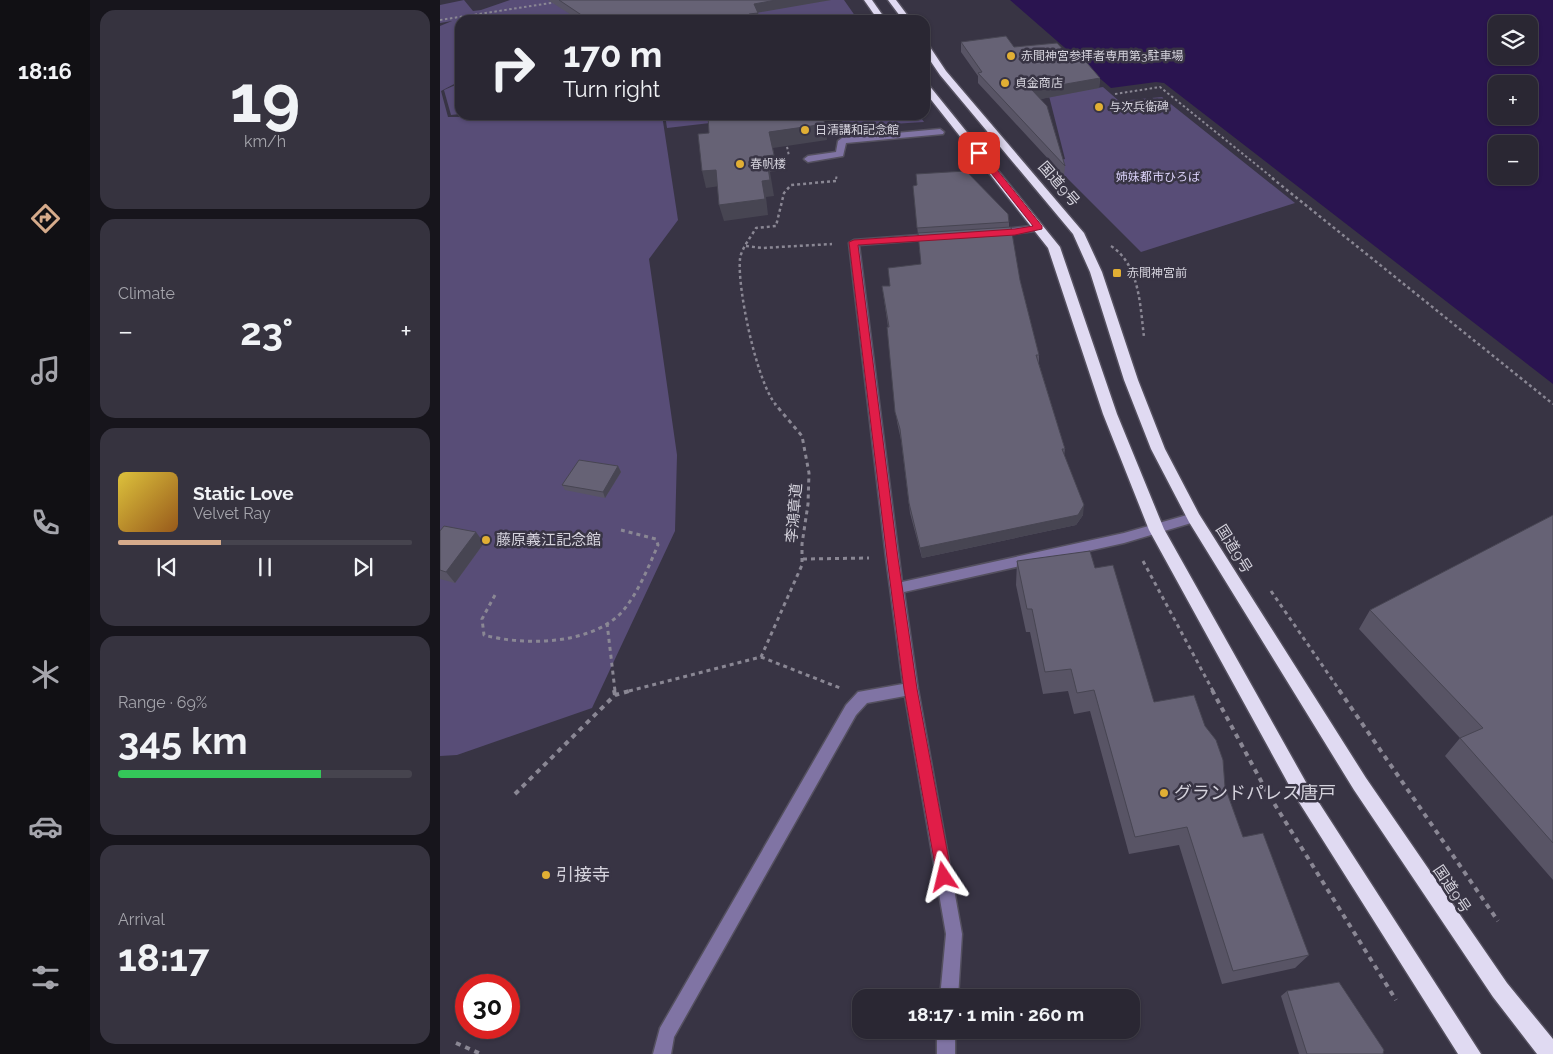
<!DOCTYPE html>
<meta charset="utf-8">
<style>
:root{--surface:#2a2733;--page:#36333f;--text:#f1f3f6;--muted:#a5a5ac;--line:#46444e;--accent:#d6ab8b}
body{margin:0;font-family:Raleway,"Noto Sans JP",sans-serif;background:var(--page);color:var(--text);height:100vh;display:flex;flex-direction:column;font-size:19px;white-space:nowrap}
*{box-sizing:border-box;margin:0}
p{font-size:16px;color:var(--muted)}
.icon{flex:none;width:28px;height:28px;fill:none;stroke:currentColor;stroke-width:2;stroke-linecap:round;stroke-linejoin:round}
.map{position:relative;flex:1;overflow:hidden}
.details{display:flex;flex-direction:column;gap:10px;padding:10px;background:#17151c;width:350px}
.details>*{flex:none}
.guide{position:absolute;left:15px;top:15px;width:475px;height:105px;border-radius:15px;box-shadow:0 1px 4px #0004,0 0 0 1px var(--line);background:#2a2733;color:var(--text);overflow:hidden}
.buttons{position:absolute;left:1048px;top:15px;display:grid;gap:10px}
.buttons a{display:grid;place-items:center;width:50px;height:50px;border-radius:10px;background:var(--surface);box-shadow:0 1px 4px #0004,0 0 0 1px var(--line);font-size:25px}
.speed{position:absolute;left:15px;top:974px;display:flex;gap:10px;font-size:25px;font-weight:700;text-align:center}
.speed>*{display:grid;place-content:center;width:65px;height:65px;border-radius:50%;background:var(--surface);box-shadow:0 1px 4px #0004,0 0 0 1px var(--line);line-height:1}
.speed .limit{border:8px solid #d22;background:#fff;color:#111}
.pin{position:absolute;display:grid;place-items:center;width:42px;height:42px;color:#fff;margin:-21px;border-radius:10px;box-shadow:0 2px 8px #0006}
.me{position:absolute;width:55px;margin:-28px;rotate:350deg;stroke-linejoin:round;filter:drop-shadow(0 0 4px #0008)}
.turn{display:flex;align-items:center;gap:18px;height:105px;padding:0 25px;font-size:22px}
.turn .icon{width:65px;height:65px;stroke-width:2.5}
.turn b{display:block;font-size:35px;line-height:42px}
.big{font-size:38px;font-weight:700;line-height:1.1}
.details .tile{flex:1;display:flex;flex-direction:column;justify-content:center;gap:8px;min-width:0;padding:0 18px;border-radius:15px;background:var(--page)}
.details .dial{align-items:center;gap:0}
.dial b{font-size:65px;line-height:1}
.song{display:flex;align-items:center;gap:15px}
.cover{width:60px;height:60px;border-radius:8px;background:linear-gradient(135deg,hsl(50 70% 55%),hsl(30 70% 35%))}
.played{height:5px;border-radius:2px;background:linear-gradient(90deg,var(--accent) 35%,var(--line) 35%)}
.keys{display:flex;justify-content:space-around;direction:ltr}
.heat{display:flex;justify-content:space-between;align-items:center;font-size:28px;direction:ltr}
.charge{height:8px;border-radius:4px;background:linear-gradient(90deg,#34c759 69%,var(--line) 0)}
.trip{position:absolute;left:412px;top:989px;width:288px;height:50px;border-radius:15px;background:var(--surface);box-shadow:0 1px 4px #0004,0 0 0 1px var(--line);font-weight:700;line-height:50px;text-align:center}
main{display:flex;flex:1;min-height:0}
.tab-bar{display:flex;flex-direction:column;width:90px;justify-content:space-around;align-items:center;background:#111014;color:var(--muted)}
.tab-bar .icon{width:35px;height:35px}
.tab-bar .active{color:var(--accent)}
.tab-bar b{font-size:22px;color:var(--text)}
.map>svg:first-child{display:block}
.green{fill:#584d77}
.water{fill:#2a1450;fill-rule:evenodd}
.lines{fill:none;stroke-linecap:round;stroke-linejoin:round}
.minor-casing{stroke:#54505f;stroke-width:3}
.highway-casing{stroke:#54505f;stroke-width:3}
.path-far3{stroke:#8a8794;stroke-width:2;stroke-dasharray:2.5 2.5;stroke-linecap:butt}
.path-far2{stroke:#8a8794;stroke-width:2.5;stroke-dasharray:3 3;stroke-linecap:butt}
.path-far1{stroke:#8a8794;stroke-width:3;stroke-dasharray:4 4;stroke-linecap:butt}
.path{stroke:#8a8794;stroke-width:4;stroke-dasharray:5 5;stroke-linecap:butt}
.minor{fill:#8074a4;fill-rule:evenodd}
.highway{fill:#e0daf2;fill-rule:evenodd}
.wall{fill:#585465}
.shaded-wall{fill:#474552}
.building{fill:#666275;stroke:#474552}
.route{fill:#e11d48;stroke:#92132f}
.poi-dot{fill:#e1af34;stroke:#383444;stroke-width:2}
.labels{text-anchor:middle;stroke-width:5;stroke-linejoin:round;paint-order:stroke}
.far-poi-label{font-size:12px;fill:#d4d2dc;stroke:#383444;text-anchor:start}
.far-park-label{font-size:12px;fill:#dad1f8;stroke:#383444}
.street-label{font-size:15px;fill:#d4d2dc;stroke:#383444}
.poi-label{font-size:15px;fill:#d4d2dc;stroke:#383444;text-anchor:start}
.near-poi-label{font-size:18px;fill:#d4d2dc;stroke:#383444;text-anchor:start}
</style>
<main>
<nav class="tab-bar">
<b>18:16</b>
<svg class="icon active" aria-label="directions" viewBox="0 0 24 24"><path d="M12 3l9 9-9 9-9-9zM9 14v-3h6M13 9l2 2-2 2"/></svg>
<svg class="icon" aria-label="music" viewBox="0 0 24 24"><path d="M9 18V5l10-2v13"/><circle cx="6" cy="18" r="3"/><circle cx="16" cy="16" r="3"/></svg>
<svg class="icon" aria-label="phone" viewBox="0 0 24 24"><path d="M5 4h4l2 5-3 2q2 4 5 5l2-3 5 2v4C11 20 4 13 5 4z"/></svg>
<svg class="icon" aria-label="climate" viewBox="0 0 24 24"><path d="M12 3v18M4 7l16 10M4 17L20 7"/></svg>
<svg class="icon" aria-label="car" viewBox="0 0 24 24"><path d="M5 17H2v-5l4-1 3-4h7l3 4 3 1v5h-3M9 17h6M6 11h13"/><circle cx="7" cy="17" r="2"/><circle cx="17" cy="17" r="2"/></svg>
<svg class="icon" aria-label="filters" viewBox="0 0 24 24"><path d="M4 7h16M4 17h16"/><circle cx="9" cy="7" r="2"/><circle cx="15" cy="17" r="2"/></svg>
</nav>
<section class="details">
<div class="tile dial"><b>19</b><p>km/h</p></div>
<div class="tile"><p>Climate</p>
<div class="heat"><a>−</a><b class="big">23°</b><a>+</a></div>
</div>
<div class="tile">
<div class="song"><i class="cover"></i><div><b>Static Love</b><p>Velvet Ray</p></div></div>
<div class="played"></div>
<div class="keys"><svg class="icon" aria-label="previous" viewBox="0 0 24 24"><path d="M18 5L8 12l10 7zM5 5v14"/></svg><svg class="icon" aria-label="pause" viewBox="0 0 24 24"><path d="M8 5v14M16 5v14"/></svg><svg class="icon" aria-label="next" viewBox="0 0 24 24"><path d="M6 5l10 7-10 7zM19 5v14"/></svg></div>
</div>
<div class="tile"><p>Range · 69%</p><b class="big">345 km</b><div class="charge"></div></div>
<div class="tile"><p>Arrival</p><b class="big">18:17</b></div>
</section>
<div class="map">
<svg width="1113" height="1054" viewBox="0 0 1113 1054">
<rect width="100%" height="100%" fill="#383444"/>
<g class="green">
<polygon points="24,0 33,11 41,10 70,0 404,0 418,20 20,20 20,81 1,91 8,117 222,115 238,220 209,259 237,455 235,531 152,708 17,755 0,756 0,26 12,21 0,23 0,5"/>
<polygon points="20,83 20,114 11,115 4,90"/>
<polygon points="663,87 679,101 722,97 855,203 701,252 611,162 625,159 609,96"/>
<polygon points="225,115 340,115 227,128"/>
<polygon points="398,115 479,115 484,122 405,127"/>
</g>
<path class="water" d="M570,0H1113V384L724,83L716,82L671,88ZM1056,24H1089V56H1056ZM1056,84H1089V116H1056ZM1056,144H1089V176H1056Z"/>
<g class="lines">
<g class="minor-casing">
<g id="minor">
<polygon points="500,129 504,132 503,134 406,143 403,156 368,162 364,159 368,156 396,152 398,141 402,138"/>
<polygon points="599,225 604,228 602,230 556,236 551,233 556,230"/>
<polygon points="493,234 498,237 496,239 419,245 462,582 684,533 754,513 758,515 760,518 758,521 684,543 464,592 478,689 522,934 518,998 500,998 506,934 465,696 427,703 416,715 234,1037 231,1054 213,1054 220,1028 406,705 418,692 463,684 446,558 409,243 414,240"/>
<rect x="497" y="1030" width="18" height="24"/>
</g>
</g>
<g class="highway-casing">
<g id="highway">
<polygon points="424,0 432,0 446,20 438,20"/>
<polygon points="448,0 456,0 471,20 463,20"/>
<polygon points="485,43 488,44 506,71 644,233 662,272 698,380 725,449 759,514 926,778 1067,983 1113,1039 1113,1054 1097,1054 1053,997 914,790 749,522 711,449 684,380 650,272 633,234 500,75 485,53"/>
<polygon points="485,83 488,84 620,247 677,414 724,529 867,784 1041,1054 1018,1054 855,796 709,530 663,414 608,248 485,92"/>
</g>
</g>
<g class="path-far3">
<polyline points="0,20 117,2"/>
<polyline points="675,94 720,87 834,179"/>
<polyline points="346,142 349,156"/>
<polyline points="396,179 397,175"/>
</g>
<g class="path-far2">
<polyline points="832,178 1113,404"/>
<polyline points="306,246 322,248 392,244"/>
<path d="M671,246C700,265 700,306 704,337"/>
<path d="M336,405C317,383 297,288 300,259C301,249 311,237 316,228L336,226L344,193L351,185L396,181L397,178"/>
</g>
<g class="path-far1">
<polyline points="363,559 429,558"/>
<polyline points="703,561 773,691"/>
<polyline points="831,591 900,691"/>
<path d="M55,595L42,619L44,635C84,646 151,645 182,612C198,593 208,568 218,545L216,539L181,530"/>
<polyline points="167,623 175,691"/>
<polyline points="321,657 400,688"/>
<polyline points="189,691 321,657 362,565 362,544 368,504 369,473 362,436 335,404"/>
</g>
<g class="path">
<polyline points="174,690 175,695"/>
<polyline points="772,690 827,792 956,1000"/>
<polyline points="899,690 1058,921"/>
<polyline points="75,794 175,695 193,690"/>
<polyline points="16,1043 41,1054"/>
</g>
<use href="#minor" class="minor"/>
<use href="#highway" class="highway"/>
</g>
<g class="wall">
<polygon points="108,0 391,0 318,12 320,20 139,20"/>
<polygon points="521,42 574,47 660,78 659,88 600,99 625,166 624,176 538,83 538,76 521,52"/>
<polygon points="473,186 569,222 569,227 580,280 599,355 599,364 625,449 624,456 643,515 636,525 482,558 470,513 461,440 457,422 447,327 448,327 442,286 450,286 481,264"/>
<polygon points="178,466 181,472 165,498 125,490 122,485"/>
<polygon points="1113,515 1113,880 1005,756 1020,738 919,629 930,610"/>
<polygon points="0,531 44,543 15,583 0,579"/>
<polygon points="577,561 655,568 714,702 785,787 803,837 869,955 855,968 782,984 739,845 689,854 650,711 634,714 628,691 603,694 590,632 586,632 576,585"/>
<polygon points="847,991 943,1054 859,1054 841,996"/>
</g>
<g class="shaded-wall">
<polygon points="336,0 391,0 316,13 314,4"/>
<polygon points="318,13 320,20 311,20 309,14"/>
<polygon points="660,78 659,88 591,101 592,90"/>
<polygon points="385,124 387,140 333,148 337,171 330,172 334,196 326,197 328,215 284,221 279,205 322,181 329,132"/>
<polygon points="276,170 280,186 266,188 262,171"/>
<polygon points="178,466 181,472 165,498 163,492"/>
<polygon points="644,505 643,515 636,525 482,558 480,548"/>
<polygon points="36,532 44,543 15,583 6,572"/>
</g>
<g class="building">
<polygon points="119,0 336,0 314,4 318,13 309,14 313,20 148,20 149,20"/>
<polygon points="566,36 574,47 617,43 630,57 641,56 660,78 592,90 607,106 625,166 538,73 542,72 521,42"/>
<polygon points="268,115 382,115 385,124 329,132 334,155 326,156 330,180 322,181 325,199 279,205 276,170 262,171 258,134 269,133"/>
<polygon points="526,171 568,214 569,222 477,228 473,186 477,185 476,174"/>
<polygon points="571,227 580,280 599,355 596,355 625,449 622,449 644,505 638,515 480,548 469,503 460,429 455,412 447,327 449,327 442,286 450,286 448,268 481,264 478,233"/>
<polygon points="139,460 178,466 163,492 122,485"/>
<polygon points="1113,515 1113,843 1020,738 1043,728 930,610"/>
<polygon points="4,526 36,532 6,572 0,570 0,531"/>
<polygon points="650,551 655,568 673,565 714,702 754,695 765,726 776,740 783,760 785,787 803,837 823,833 869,955 793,971 747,827 695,837 654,690 637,693 631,669 605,672 592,609 587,609 577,561"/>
<polygon points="899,982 944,1050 943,1054 867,1054 847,991"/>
</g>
<polygon class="route" points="539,150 542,151 602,226 602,229 575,235 418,245 458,558 477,689 512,877 509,882 504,885 499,882 497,877 464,689 447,558 409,242 414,240 575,229 593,226 536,154 535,153"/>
<g class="poi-dot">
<circle cx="571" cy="56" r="5"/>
<circle cx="565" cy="83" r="5"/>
<circle cx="659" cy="107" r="5"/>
<circle cx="365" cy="130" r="5"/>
<circle cx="300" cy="164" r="5"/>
<rect x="672" y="268" width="10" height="10" rx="2.5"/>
<circle cx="46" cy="540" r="5"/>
<circle cx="724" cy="793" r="5"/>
<circle cx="106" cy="875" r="5"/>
</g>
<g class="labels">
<g class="far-poi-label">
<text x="581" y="60">赤間神宮参拝者専用第3駐車場</text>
<text x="575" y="87">貞金商店</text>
<text x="669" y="111">与次兵衛碑</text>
<text x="375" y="134">日清講和記念館</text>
<text x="310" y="168">春帆楼</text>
<text x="687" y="277">赤間神宮前</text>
</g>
<g class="far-park-label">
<text x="718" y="181">姉妹都市ひろば</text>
</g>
<g class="street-label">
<text transform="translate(619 184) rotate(49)" y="5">国道9号</text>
<text transform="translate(354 513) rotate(-85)" y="5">李鴻章道</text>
<text transform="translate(794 549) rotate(58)" y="5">国道9号</text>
<text transform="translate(1012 889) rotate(56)" y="5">国道9号</text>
</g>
<g class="poi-label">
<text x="56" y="545">藤原義江記念館</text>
</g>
<g class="near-poi-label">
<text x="734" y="799">グランドパレス唐戸</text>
<text x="116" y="881">引接寺</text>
</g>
</g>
</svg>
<div class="buttons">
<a><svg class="icon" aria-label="layers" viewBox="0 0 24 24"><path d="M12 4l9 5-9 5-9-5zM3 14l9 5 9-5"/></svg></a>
<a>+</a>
<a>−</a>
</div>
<div class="speed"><div class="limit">30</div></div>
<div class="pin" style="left:539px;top:153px;background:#d93025"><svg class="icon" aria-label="arrive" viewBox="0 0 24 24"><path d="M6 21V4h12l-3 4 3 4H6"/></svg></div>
<svg class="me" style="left:504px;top:877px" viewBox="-20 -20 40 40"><path d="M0-17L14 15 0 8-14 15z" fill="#e11d48" stroke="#fff" stroke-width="4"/></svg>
<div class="trip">18:17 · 1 min · 260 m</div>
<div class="guide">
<div class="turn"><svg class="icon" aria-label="right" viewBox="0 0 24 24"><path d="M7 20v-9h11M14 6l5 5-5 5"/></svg><div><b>170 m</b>Turn right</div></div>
</div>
</div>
</main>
